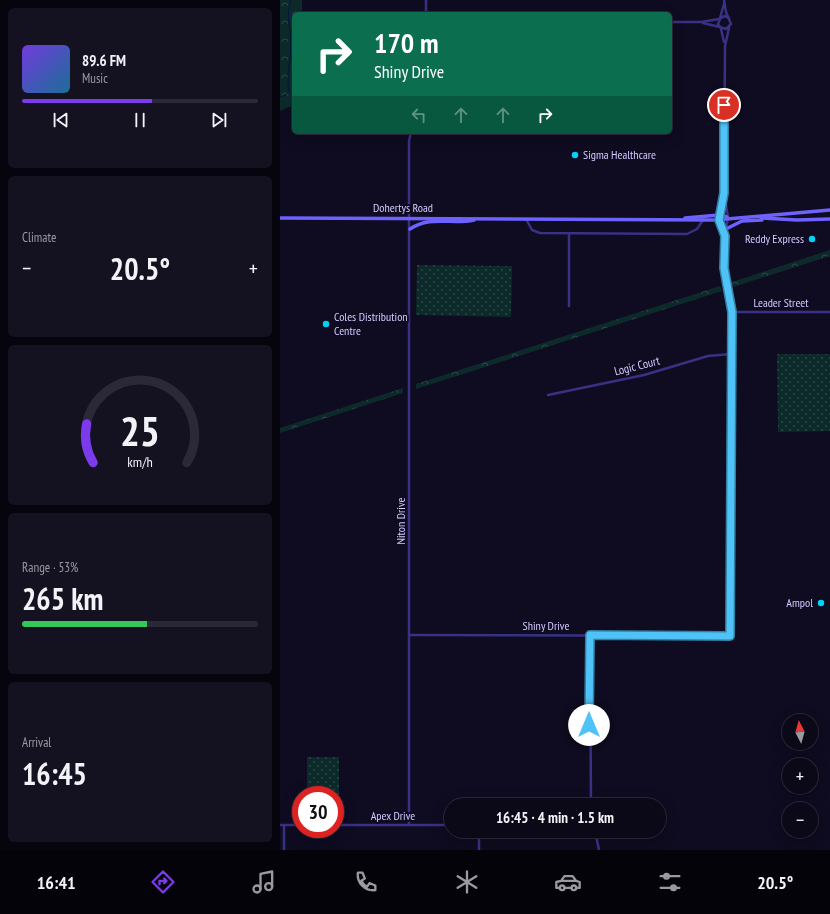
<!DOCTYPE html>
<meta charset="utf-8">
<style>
:root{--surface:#0b0818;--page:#141121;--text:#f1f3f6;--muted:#9a9aa2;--line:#2b2937;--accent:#7c3aed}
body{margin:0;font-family:"PT Sans Narrow",sans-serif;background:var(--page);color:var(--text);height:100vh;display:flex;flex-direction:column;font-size:15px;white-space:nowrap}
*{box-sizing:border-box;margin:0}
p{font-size:13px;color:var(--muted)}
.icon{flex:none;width:22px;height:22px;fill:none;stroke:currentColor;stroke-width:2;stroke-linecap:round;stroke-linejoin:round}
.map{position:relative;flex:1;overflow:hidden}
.details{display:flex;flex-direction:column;gap:8px;padding:8px;background:#06040d;width:280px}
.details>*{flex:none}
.banner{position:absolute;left:12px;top:12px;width:380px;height:122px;border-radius:6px;box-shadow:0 4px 16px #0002,0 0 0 1px var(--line);background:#0b6e4f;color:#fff;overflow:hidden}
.needle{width:26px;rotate:354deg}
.tools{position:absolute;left:502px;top:714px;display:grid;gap:8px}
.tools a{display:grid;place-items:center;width:36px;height:36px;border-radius:50%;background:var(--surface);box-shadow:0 4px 16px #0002,0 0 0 1px var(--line);font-size:20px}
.speed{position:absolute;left:12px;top:786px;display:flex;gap:8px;font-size:20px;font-weight:700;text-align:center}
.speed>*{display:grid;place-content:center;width:52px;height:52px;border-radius:50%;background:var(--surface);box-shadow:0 4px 16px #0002,0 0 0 1px var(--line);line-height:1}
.speed .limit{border:6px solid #d22;background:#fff;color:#111}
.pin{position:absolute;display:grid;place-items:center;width:34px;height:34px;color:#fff;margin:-17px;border:2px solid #fff;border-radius:50%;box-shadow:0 1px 4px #0007}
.me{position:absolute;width:44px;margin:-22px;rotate:0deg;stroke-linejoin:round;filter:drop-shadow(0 0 3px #0008)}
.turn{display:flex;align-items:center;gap:14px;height:84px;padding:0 16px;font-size:18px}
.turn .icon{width:52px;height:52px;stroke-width:2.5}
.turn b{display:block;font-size:28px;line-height:34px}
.lanes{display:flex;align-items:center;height:38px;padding:0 16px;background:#0003;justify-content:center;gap:20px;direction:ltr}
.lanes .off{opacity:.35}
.big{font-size:30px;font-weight:800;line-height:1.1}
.details .widget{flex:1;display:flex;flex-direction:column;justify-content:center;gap:6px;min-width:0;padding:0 14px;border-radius:6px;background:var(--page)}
.details .dial{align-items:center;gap:0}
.dial svg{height:104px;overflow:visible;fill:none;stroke:var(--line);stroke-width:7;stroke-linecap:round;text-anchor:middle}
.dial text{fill:var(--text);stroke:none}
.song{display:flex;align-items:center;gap:12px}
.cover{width:48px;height:48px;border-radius:6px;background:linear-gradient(135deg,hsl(260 70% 55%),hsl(200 70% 35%))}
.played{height:4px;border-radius:2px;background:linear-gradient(90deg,var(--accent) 55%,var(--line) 55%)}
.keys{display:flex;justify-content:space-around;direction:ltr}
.heat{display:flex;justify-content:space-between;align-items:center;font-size:22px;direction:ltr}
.charge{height:6px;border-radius:3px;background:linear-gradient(90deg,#34c759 53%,var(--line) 0)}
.trip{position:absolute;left:164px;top:798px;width:222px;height:40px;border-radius:20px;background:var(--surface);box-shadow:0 4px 16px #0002,0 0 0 1px var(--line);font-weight:800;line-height:40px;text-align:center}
.dock{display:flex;height:64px;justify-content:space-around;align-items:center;background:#04030a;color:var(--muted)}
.dock .icon{width:28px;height:28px}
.dock .active{color:var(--accent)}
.dock b{font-size:18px;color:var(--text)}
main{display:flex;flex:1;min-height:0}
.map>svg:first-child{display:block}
.grass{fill:url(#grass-dots)}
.park{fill:url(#park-crowns)}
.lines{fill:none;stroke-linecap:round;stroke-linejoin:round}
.stream{stroke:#041740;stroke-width:1}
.minor{stroke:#383184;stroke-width:2.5}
.secondary{stroke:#6d61ff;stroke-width:3.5}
.route-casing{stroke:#337fa1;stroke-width:10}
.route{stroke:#4fc3f7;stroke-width:7}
.poi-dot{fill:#00d1f5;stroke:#0f0b20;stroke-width:1.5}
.labels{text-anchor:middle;stroke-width:4;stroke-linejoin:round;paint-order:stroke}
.poi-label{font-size:12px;fill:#d3caff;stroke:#0f0b20;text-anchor:start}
.street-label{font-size:12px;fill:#d3caff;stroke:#0f0b20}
</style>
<main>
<section class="details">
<div class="widget">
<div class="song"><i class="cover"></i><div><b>89.6 FM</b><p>Music</p></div></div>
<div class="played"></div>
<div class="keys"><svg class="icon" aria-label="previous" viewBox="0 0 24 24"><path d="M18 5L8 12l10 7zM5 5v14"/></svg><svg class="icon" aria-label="pause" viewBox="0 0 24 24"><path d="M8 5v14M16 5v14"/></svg><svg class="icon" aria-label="next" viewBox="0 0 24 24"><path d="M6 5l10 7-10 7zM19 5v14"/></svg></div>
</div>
<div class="widget"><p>Climate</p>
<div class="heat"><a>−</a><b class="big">20.5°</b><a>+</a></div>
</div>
<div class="widget dial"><svg viewBox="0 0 100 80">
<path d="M14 69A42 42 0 1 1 86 69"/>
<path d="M14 69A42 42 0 0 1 9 39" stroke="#7c3aed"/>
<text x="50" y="56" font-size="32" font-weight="700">25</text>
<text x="50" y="72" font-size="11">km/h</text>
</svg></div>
<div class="widget"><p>Range · 53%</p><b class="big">265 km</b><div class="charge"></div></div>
<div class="widget"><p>Arrival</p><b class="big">16:45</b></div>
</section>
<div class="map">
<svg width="550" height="850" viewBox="0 0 550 850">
<defs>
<pattern id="grass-dots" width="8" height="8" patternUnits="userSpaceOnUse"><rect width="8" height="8" fill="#0d2a2b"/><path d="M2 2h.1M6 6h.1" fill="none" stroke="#2f484b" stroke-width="1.8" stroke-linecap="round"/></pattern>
<pattern id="park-crowns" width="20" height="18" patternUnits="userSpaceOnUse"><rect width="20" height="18" fill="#0d2a2b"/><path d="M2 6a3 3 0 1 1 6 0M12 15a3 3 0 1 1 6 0" fill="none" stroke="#2f484b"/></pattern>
</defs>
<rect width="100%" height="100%" fill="#0f0b20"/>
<g class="grass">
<polygon points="137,265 232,266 231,317 136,315"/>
<polygon points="497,354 550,354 550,431 498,432"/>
<polygon points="27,757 59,757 59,819 55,819 55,795 27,795"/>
</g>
<g class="park">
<polygon points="0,0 22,0 22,14 14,14 14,105 0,111"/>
<polygon points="550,250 550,256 453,287 452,282"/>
<polygon points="440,286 442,291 136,389 136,384"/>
<polygon points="123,388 123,393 0,433 0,428"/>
</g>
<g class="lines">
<path class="stream" d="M0,97L7,94L9,91C6,75 11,60 11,44C11,28 5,16 11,0"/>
<g class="minor">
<polyline points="444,0 446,12 451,24 446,29 440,27 438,24 440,19 444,16 449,18"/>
<polyline points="146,14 146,0"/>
<polyline points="440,18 444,4"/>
<polyline points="390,22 421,22 439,19"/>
<polyline points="423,23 440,27"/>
<polyline points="441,29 444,42"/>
<polyline points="246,219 252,230 260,233 407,234 417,229 423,220"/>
<polyline points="444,235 439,220 444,193 445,46 449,28"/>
<polyline points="289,306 289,233"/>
<polyline points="452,312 550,312"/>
<polyline points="268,395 364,375 428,356 451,354"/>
<polyline points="129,635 450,636 452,312 444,268 445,236 448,217 444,193"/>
<polyline points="310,635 311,805"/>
<polyline points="0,825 21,825"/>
<polyline points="55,825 171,825"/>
<polyline points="129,825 129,141 131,132"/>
<polyline points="315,831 319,850"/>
<polyline points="4,850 4,825"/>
<polyline points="199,850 199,831"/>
</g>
<g class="secondary">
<polyline points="0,218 435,220 550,210"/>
<polyline points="405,218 439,215 447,217"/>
<polyline points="481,218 517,220 550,219"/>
<path d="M130,229C151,215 171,225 194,220"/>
<polyline points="446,229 462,221 482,220"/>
</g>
</g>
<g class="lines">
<g class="route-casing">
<polyline id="route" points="309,725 310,635 450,636 452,312 444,268 445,236 439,220 444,193 444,105"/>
</g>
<use href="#route" class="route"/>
</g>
<g class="poi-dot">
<circle cx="295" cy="155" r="4"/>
<circle cx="532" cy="239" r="4"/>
<circle cx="46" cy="324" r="4"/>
<circle cx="541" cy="603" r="4"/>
</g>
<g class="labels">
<g class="poi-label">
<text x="303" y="159">Sigma Healthcare</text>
<text x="524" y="243" text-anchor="end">Reddy Express</text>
<text x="54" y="321">Coles Distribution<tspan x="54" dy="14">Centre</tspan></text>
<text x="533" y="607" text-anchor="end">Ampol</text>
</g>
<g class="street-label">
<text x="123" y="212">Dohertys Road</text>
<text x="501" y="307">Leader Street</text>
<text transform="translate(357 366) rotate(-14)" y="4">Logic Court</text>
<text transform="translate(121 521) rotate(-90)" y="4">Niton Drive</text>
<text x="266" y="630">Shiny Drive</text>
<text x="113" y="820">Apex Drive</text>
</g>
</g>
</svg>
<div class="tools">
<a><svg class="needle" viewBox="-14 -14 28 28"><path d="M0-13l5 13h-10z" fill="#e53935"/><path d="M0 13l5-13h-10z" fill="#9a9aa2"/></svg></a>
<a>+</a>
<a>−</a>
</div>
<div class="speed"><div class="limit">30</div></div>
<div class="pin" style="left:444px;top:105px;background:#d93025"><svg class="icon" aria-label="arrive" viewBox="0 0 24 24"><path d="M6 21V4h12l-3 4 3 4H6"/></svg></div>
<svg class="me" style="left:309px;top:725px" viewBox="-20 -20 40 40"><circle r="19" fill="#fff"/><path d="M0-13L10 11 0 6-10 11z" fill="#4fc3f7"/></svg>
<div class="trip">16:45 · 4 min · 1.5 km</div>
<div class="banner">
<div class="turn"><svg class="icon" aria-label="right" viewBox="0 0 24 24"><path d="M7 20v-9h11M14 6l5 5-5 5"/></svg><div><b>170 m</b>Shiny Drive</div></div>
<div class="lanes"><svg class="icon off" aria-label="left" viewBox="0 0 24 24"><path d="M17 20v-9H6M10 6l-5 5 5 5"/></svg><svg class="icon off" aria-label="ahead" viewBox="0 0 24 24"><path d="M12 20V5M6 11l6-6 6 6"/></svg><svg class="icon off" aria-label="ahead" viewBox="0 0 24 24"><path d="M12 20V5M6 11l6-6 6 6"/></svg><svg class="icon" aria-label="right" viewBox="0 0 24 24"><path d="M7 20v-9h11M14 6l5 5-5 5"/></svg></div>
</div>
</div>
</main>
<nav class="dock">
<b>16:41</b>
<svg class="icon active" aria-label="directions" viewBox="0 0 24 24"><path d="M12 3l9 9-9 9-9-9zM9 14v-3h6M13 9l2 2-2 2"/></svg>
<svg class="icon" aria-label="music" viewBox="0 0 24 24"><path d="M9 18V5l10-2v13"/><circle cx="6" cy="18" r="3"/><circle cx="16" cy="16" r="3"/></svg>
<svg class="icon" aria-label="phone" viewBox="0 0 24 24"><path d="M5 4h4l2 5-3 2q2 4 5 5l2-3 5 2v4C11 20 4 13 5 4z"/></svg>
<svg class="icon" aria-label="climate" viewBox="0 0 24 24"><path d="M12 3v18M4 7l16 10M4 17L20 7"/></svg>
<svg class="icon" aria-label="car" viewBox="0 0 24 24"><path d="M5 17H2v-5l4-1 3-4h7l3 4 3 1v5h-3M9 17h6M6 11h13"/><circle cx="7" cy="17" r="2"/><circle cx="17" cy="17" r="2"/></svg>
<svg class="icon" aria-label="filters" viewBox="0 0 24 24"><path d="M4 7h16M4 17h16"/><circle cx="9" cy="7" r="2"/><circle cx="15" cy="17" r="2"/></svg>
<b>20.5°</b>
</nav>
